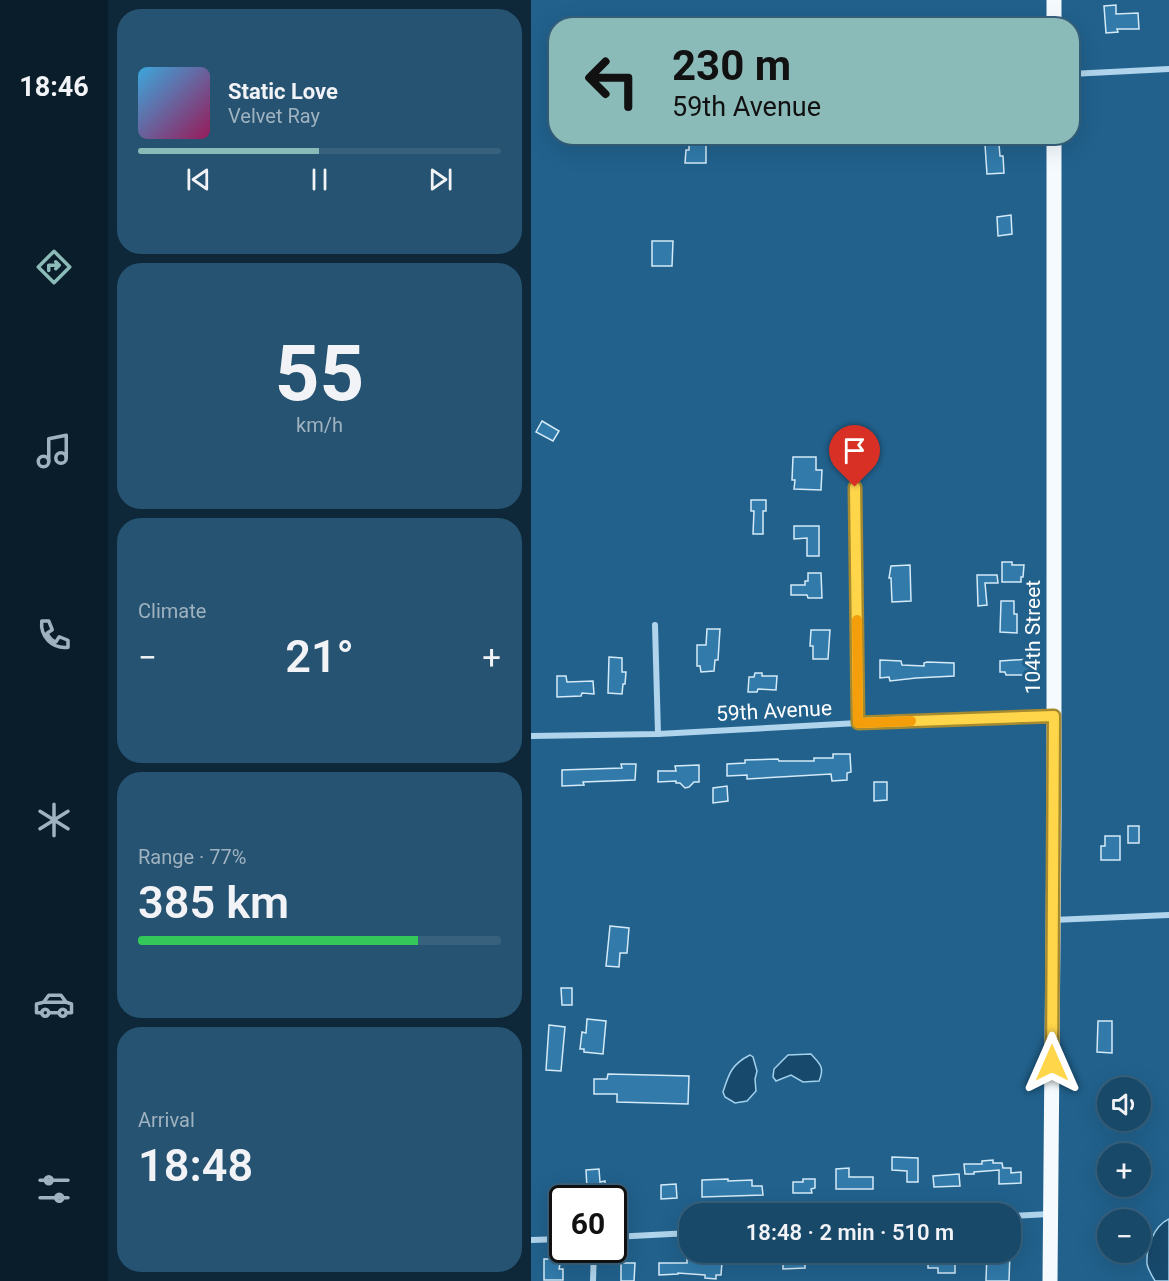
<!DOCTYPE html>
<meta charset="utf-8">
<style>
:root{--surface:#194969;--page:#265371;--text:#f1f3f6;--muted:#9fb2c0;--line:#37617d;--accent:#8bbbb9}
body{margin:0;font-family:Roboto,sans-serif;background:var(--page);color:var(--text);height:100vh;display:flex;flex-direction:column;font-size:22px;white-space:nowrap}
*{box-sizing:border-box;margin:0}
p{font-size:20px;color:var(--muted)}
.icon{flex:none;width:33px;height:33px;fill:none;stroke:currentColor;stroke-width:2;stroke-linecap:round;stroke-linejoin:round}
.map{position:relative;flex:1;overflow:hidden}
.drawer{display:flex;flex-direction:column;gap:9px;padding:9px;background:#0e283a;width:423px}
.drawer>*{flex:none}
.guide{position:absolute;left:18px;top:18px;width:530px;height:126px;border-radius:24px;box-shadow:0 6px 24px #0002,0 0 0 2px var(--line);background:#8bbbb9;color:#111;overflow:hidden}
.buttons{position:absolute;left:566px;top:1077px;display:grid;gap:12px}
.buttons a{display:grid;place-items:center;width:54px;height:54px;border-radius:50%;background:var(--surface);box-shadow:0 6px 24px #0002,0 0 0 2px var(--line);font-size:30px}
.speed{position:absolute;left:18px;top:1185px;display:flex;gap:12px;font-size:30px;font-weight:700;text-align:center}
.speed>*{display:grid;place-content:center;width:78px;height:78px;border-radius:50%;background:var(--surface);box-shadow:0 6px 24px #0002,0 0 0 2px var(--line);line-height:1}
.speed .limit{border:3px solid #111;border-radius:9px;background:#fff;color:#111}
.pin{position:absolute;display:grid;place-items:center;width:51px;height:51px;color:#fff;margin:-62px -26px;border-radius:50% 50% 50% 0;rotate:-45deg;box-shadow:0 0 6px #0007}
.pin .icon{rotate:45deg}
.me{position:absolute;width:66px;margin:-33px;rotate:0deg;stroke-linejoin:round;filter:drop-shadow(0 0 4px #0008)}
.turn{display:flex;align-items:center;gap:21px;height:126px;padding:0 24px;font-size:27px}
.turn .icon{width:78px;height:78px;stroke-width:2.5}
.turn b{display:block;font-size:42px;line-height:51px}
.big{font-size:45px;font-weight:600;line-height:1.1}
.drawer .tile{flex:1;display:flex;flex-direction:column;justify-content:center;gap:9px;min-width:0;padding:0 21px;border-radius:24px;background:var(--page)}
.drawer .dial{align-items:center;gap:0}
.dial b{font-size:78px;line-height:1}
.song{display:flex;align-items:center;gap:18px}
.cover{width:72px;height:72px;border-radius:9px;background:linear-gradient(135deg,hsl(200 70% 55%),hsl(330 70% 35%))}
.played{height:6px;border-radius:3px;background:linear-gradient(90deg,var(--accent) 50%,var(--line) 50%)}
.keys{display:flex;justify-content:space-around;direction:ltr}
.heat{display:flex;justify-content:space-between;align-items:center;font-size:33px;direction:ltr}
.charge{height:9px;border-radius:4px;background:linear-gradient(90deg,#34c759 77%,var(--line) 0)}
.trip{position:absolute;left:148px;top:1203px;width:342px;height:60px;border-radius:24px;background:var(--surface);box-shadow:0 6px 24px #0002,0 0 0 2px var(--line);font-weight:600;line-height:60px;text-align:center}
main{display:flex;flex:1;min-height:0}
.menu{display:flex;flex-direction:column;width:108px;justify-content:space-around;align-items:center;background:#0a1d2a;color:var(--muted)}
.menu .icon{width:42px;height:42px}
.menu .active{color:var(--accent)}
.menu b{font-size:27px;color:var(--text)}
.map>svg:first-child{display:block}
.green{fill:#2b76a5}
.water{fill:#17496c;stroke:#a2d1ed;stroke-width:1.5}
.building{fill:#317aaa;stroke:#d4eaf8;stroke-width:1.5}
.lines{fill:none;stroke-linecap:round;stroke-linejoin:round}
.street{stroke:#afd4ec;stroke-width:6}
.primary{stroke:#f4fafe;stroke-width:15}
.route-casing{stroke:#a68a30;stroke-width:15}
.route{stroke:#ffd54a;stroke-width:10}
.slow{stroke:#f59e0b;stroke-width:10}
.labels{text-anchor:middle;stroke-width:6;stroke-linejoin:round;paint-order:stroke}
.street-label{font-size:21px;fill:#fff;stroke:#21618c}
</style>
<main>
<nav class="menu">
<b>18:46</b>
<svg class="icon active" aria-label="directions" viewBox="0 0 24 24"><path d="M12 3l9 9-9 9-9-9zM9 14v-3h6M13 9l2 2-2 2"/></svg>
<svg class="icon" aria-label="music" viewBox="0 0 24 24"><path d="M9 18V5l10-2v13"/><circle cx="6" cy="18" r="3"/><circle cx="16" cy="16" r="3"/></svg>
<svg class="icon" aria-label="phone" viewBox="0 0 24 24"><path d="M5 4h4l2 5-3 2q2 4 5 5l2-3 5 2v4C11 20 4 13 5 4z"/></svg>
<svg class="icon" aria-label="climate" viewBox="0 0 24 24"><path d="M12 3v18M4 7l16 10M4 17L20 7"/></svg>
<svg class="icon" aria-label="car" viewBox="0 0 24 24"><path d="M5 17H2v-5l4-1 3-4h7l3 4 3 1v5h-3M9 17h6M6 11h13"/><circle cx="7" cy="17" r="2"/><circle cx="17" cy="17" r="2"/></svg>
<svg class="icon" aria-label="filters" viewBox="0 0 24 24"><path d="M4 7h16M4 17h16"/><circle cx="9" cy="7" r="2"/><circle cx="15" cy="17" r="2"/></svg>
</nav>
<section class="drawer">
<div class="tile">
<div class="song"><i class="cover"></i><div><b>Static Love</b><p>Velvet Ray</p></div></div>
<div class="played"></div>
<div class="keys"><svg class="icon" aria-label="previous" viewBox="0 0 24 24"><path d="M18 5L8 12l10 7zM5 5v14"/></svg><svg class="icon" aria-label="pause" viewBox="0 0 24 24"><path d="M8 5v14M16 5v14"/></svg><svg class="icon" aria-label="next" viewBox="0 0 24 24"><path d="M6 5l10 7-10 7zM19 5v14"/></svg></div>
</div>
<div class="tile dial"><b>55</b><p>km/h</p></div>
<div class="tile"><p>Climate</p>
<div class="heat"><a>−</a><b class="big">21°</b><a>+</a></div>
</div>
<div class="tile"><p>Range · 77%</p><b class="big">385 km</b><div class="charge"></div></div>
<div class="tile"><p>Arrival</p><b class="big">18:48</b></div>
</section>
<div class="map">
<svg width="638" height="1281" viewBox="0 0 638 1281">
<rect width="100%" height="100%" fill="#21618c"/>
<polygon class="green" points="219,137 219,136 374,137 219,142"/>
<g class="water">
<path d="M280,1054C289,1064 294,1067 288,1081L272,1082L260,1075L245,1081L242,1077L243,1069L257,1055Z"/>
<path d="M219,1055L222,1057L226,1071L224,1079L225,1091L216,1101L204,1103L194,1097L192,1092C198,1073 201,1064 219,1055Z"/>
<path d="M638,1219V1281H624C621,1276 617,1269 616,1264C615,1247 623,1226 638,1219Z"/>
</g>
<g class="building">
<polygon points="585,5 585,14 607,13 608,29 586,29 587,32 575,33 573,6"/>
<polygon points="158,136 175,136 175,163 154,163 155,150 158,150"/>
<polygon points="468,144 469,156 472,156 473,173 456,174 454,145"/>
<polygon points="480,215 481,234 467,236 466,217"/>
<polygon points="121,241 142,241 141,266 121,266"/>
<polygon points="11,421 28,431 22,441 5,432"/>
<polygon points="262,457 285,457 285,470 291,470 290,490 263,489 264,480 261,480"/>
<polygon points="220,500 235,500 235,511 232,511 232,534 222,534 223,511 220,511"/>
<polygon points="263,526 288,526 288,556 276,556 276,538 263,539"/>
<polygon points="471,562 481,562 481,565 493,565 492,577 490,577 490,582 471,582"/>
<polygon points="379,565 380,601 361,602 360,578 358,578 360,566"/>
<polygon points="277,573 290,573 291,598 277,598 276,595 260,595 260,585 274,585 274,581 277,581"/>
<polygon points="446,575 466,575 467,583 454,583 456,605 447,606"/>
<polygon points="470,601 483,601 483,614 486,614 486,633 469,632"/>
<polygon points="176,629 189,629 187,660 184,660 183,671 170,672 169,666 166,666 166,645 175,645"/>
<polygon points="280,630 299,630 297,659 282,659 282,646 279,646"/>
<polygon points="78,657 91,658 91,672 95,672 94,684 92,684 91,694 77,693"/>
<polygon points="499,659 499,675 475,675 474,672 469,672 469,661"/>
<polygon points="349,660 370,661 371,665 393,666 393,663 396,662 423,663 423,676 385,678 359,681 358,677 349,678"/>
<polygon points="224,673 231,673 231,676 246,676 245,690 227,689 226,692 217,692 218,677 223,677"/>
<polygon points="26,676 35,676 36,682 62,681 63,694 51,693 50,696 26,697"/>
<polygon points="302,754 319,754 320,772 316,773 316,780 301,781 300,774 216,779 216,775 196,776 196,764 214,763 214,760 247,759 248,761 283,761 283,758 302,758"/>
<polygon points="90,764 105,764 104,780 52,782 53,785 31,786 31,770 91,768"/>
<polygon points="168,765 168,782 163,782 158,787 154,788 149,783 145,783 145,781 127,782 127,771 145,771 144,766"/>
<polygon points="343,782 356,782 356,800 343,801"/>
<polygon points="196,786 197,801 182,803 182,788"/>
<rect x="597" y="826" width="11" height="17"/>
<polygon points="574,836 589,836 589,860 570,860 570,846 574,846"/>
<polygon points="79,926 98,928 96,953 89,953 88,967 75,966"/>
<polygon points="30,988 41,988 41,1005 31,1005"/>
<polygon points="56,1019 75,1021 72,1054 53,1052 53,1049 49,1049 51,1032 55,1033"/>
<polygon points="567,1021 581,1021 581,1053 566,1052"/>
<polygon points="18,1025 34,1027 30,1071 15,1070"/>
<polygon points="77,1074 158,1076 157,1104 86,1102 86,1094 63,1094 63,1079 76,1079"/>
<polygon points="361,1157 387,1158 387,1182 376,1182 376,1171 361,1170"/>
<polygon points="462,1160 462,1163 471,1163 472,1168 480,1168 480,1173 490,1172 490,1183 468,1184 468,1170 443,1172 443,1174 434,1174 433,1164 451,1164 451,1161"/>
<polygon points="318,1168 318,1177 342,1177 342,1189 305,1189 305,1169"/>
<polygon points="68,1169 69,1182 74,1181 75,1198 38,1198 38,1189 56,1188 55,1170"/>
<polygon points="428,1174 429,1186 403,1187 402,1176"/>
<polygon points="197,1179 197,1181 221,1180 221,1186 231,1186 232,1195 171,1197 171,1180"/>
<polygon points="272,1179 284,1179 284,1188 280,1189 281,1193 262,1193 262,1182 272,1182"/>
<polygon points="145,1184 146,1198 130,1199 130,1185"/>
<polygon points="252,1252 277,1252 277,1260 274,1261 274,1268 252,1269"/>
<rect x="354" y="1252" width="20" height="11"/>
<polygon points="397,1252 424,1253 424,1273 407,1273 407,1268 397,1268"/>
<polygon points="456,1252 479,1252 478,1281 455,1281"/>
<polygon points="156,1257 169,1258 169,1261 191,1262 190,1275 185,1275 185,1279 174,1278 174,1275 147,1273 147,1274 128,1275 128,1263 156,1263"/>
<polygon points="13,1259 26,1259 26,1264 29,1264 28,1269 32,1269 32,1280 13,1280"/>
<polygon points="90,1263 104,1263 103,1281 90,1281"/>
</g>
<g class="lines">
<g class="street">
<polyline points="540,74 638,69"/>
<polyline points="324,487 327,723"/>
<polyline points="124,625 127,734"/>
<polyline points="0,736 127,734 327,723 521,716"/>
<polyline points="522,920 638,915"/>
<polyline points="480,1216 519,1214"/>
<polyline points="82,1237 159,1233"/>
<polyline points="0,1240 32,1239"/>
<polyline points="62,1281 63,1250"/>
</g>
<g class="primary">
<polyline points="523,26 523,0"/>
<polyline points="519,1281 523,822 523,136"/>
</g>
</g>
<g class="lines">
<g class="route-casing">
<polyline id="route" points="324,487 327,723 523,716 521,1063"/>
</g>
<use href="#route" class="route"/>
<polyline class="slow" points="326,620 327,723 380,721"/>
</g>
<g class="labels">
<g class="street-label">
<text transform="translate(502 637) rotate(-90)" y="7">104th Street</text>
<text transform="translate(243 711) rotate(-3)" y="7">59th Avenue</text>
</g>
</g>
</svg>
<div class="buttons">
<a><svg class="icon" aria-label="sound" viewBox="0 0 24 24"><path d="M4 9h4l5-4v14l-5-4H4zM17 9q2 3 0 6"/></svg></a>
<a>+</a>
<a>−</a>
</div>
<div class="speed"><div class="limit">60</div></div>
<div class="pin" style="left:324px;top:487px;background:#d93025"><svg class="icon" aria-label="arrive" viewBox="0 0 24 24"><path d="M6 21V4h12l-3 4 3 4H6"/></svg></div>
<svg class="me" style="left:521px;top:1063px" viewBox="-20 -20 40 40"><path d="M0-17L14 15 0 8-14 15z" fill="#ffd54a" stroke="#fff" stroke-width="4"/></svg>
<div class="trip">18:48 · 2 min · 510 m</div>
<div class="guide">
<div class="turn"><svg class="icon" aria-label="left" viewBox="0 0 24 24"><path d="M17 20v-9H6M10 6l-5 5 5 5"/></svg><div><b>230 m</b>59th Avenue</div></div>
</div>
</div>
</main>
